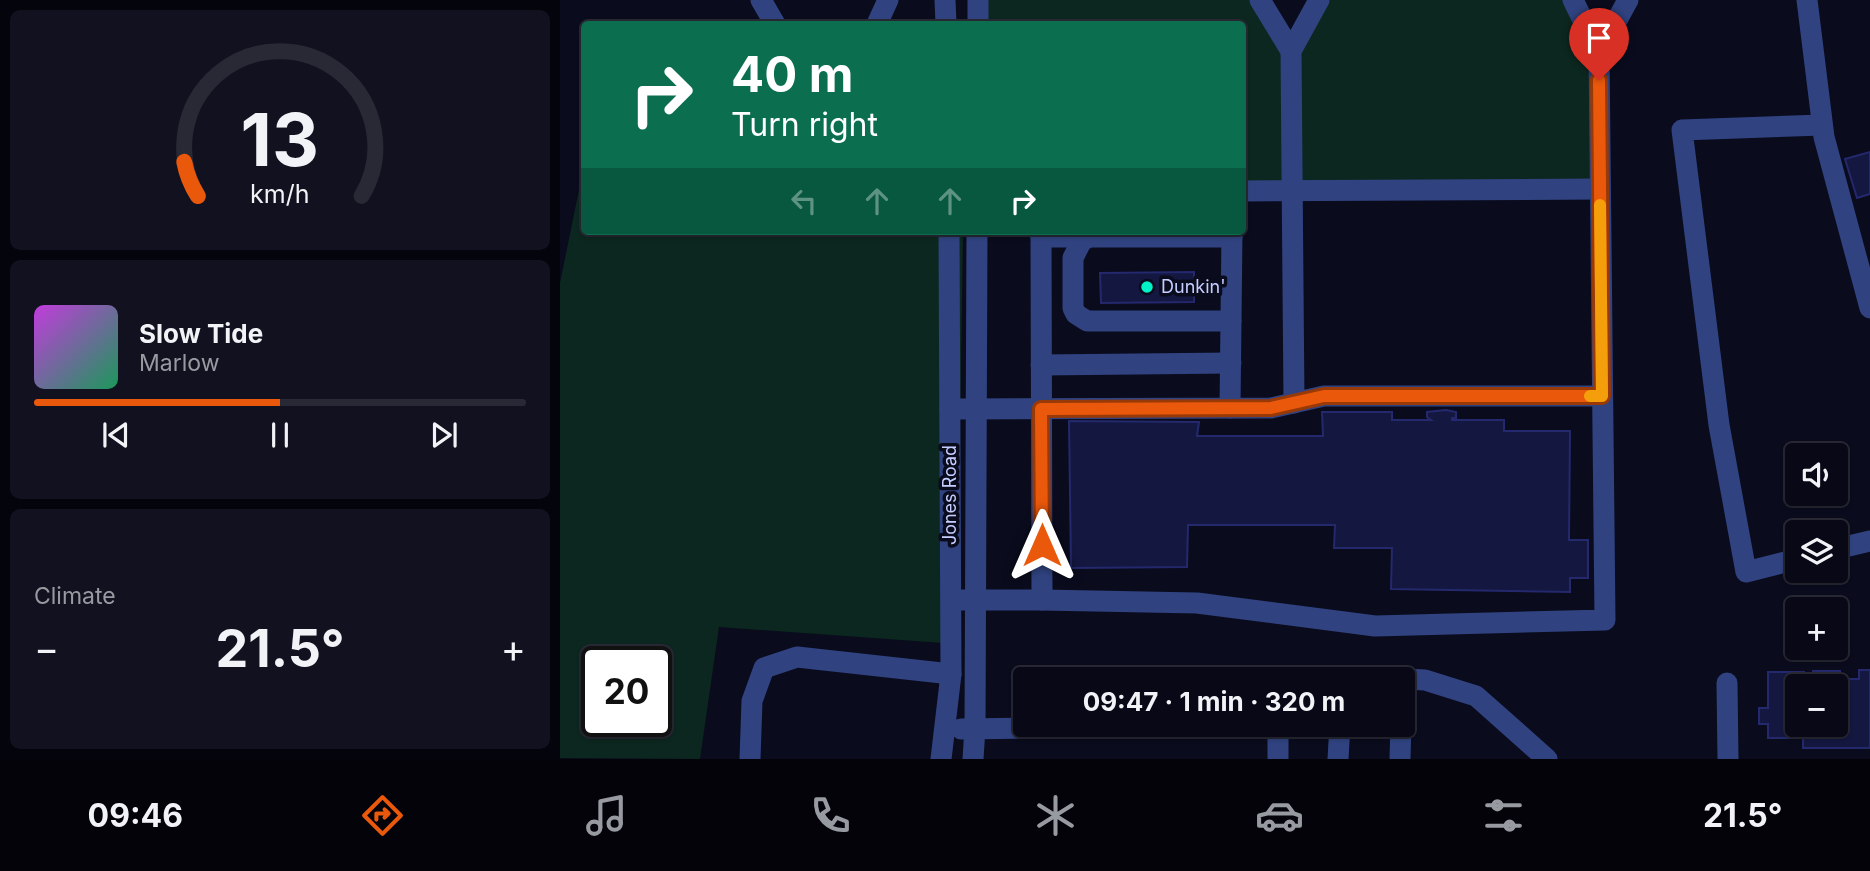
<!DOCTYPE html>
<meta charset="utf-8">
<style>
:root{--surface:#080816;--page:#11111f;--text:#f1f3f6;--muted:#989aa1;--line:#292935;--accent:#ea580c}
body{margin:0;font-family:Inter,sans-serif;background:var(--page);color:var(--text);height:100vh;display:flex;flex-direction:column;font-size:26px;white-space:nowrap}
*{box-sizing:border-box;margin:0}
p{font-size:23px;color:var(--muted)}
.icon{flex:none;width:38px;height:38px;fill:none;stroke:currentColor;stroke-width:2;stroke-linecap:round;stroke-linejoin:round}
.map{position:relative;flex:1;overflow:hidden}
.panel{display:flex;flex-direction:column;gap:10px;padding:10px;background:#04040c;width:560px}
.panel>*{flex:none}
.hud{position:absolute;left:21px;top:21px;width:665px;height:214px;border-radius:7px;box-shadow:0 2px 5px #0004,0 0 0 2px var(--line);background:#0b6e4f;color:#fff;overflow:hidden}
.controls{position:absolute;left:1225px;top:443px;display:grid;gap:14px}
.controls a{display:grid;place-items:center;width:63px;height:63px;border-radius:7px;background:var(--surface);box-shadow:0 2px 5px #0004,0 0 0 2px var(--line);font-size:35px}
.speed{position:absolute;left:21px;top:646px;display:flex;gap:14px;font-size:35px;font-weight:700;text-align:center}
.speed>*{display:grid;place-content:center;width:91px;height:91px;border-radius:50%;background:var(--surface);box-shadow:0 2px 5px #0004,0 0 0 2px var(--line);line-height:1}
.speed .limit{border:4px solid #111;border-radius:10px;background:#fff;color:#111}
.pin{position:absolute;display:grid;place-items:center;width:60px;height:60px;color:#fff;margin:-72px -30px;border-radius:50% 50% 50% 0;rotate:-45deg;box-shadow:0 0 7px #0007}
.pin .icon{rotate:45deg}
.me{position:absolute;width:77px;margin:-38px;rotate:0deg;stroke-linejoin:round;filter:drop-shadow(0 0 5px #0008)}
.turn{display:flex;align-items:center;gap:24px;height:147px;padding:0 35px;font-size:32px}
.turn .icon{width:91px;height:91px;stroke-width:2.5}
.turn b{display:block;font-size:49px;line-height:60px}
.lanes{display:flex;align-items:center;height:66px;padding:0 35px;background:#0003;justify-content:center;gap:35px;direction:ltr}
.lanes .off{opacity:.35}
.big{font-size:52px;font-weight:700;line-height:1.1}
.panel .widget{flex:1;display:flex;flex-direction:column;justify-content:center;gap:10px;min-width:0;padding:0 24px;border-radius:10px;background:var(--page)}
.panel .dial{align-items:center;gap:0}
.dial svg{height:182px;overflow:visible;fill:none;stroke:var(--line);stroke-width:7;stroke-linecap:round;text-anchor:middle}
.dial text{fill:var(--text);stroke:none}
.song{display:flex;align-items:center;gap:21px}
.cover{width:84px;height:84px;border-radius:10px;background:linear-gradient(135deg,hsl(290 70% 55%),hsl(150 70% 35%))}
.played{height:7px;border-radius:4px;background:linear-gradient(90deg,var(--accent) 50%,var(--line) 50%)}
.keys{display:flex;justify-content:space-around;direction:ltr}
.heat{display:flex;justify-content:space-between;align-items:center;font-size:38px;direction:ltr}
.trip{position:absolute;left:453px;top:667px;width:402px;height:70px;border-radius:7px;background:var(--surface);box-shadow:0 2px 5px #0004,0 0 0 2px var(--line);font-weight:700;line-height:70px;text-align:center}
.menu{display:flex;height:112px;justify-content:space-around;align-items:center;background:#030309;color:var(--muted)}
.menu .icon{width:49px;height:49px}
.menu .selected{color:var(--accent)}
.menu b{font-size:32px;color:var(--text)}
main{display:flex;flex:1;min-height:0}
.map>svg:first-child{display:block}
.green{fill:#0c271f;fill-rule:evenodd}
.building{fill:#14173f;stroke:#24296d;stroke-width:2;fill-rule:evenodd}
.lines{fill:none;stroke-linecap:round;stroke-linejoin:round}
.minor{stroke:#304380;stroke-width:21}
.route-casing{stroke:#983908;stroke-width:18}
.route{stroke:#ea580c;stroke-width:12}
.slow{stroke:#f59e0b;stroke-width:12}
.poi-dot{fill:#00f0c8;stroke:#0a0b1d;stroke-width:2.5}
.labels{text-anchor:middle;stroke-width:7;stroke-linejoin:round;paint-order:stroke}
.poi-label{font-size:18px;fill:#c5ceff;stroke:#0a0b1d;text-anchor:start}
.street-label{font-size:18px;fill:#c5ceff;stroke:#0a0b1d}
</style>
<main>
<section class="panel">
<div class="widget dial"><svg viewBox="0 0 100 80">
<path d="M14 69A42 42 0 1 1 86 69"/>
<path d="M14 69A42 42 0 0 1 8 54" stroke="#ea580c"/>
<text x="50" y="56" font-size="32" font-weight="700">13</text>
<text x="50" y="72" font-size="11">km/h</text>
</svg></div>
<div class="widget">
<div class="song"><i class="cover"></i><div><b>Slow Tide</b><p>Marlow</p></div></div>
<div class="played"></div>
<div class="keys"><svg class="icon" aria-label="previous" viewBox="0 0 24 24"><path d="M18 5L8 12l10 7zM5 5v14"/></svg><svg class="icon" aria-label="pause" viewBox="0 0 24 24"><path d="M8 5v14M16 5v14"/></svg><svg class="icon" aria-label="next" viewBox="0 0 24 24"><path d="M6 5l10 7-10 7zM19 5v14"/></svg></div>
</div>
<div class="widget"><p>Climate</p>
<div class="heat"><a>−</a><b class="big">21.5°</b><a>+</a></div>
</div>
</section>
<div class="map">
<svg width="1310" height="759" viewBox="0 0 1310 759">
<rect width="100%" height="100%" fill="#0a0b1d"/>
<g class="green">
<polygon points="418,0 700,0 731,51 759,0 1013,0 1039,53 1040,189 683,191 682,24 418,24"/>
<path d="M24,165V231H403L397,644L159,627L140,759L0,758V283ZM37,662H96V721H37Z"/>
</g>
<g class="building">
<polygon points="1310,152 1310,194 1297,198 1285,159"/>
<polygon points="634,272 634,302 541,303 540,273"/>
<polygon points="886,410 896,412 896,418 892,418 892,420 944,420 944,431 1010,431 1009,540 1028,540 1028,578 1010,578 1010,592 831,589 832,548 774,548 775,525 628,525 627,567 511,568 509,421 639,422 637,436 763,436 762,412 832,412 832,420 871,420 867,417 867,412"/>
<path d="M1299,670H1310V748H1243V738H1208V724H1199V708H1208V672H1244V679H1253V671H1280V679H1299ZM1237,686H1276V724H1237Z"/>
</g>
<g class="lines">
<g class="minor">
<polyline points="201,0 215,24"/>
<polyline points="385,0 386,24"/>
<polyline points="700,0 731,51"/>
<polyline points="1247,0 1264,137 1310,308"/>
<polyline points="317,24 328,0"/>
<polyline points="418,24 418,0"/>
<polyline points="1039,53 1068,0"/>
<polyline points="682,191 1040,189"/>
<polyline points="481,237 672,237"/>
<polyline points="528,237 521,242 513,258 513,308 516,314 527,321 671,321"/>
<polyline points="481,365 671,363"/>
<polyline points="734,403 731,51 759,0"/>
<polyline points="670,408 672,231"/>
<polyline points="390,409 711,408 764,396 1042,396"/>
<polyline points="1276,549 1310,541"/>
<polyline points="1237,559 1186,572 1159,425 1122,130 1262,125"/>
<polyline points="401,600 482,600 481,231"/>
<polyline points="482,600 637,603 815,626 1045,620 1039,53 1013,0"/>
<polyline points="642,679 694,676 830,679"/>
<polyline points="844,679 865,680 916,696 987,759"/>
<polyline points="1167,683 1168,759"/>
<polyline points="401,729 471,728 487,724"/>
<polyline points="190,759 192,701 204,668 237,657 391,674"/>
<polyline points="381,759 391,674 389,231"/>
<polyline points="413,759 415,728 417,231"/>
<polyline points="718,759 718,724"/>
<polyline points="778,759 780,724"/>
<polyline points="840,759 841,724"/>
</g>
</g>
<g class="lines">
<g class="route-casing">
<polyline id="route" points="482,545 481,409 711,408 764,396 1042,396 1039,80"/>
</g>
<use href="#route" class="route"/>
<polyline class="slow" points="1030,396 1042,396 1040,205"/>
</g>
<circle class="poi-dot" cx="587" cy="287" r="7"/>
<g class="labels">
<g class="poi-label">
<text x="601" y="293">Dunkin'</text>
</g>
<g class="street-label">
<text transform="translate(390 495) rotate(-90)" y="6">Jones Road</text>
</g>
</g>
</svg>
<div class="controls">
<a><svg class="icon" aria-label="sound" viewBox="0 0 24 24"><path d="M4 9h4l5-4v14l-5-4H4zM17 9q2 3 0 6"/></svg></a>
<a><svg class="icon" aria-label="layers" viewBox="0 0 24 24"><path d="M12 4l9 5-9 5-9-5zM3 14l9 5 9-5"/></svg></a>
<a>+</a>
<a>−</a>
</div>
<div class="speed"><div class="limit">20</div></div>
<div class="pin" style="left:1039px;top:80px;background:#d93025"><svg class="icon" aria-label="arrive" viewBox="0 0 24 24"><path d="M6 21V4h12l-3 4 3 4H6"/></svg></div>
<svg class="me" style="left:482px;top:545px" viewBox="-20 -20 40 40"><path d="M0-17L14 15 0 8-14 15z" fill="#ea580c" stroke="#fff" stroke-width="4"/></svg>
<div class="trip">09:47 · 1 min · 320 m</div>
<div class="hud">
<div class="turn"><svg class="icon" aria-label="right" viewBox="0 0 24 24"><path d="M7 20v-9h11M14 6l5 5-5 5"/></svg><div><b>40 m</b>Turn right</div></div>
<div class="lanes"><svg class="icon off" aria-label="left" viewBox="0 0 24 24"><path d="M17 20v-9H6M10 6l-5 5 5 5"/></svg><svg class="icon off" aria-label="ahead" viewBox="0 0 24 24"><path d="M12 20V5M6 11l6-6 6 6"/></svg><svg class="icon off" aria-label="ahead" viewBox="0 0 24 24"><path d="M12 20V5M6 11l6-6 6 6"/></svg><svg class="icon" aria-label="right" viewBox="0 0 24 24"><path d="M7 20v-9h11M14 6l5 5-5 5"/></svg></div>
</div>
</div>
</main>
<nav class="menu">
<b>09:46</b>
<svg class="icon selected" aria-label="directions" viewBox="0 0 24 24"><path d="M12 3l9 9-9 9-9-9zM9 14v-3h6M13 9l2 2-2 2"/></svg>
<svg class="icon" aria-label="music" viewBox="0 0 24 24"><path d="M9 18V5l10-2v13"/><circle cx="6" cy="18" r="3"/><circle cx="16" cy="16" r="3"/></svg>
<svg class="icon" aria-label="phone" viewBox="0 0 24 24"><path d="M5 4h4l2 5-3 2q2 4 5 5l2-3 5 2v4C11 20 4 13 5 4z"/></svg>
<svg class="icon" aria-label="climate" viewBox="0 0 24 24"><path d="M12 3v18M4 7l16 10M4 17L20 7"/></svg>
<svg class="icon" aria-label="car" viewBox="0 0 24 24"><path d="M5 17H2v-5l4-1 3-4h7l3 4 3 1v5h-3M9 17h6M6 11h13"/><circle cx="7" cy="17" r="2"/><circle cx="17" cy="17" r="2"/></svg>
<svg class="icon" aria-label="filters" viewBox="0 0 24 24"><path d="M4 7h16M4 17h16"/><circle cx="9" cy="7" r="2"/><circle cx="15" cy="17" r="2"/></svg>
<b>21.5°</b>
</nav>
